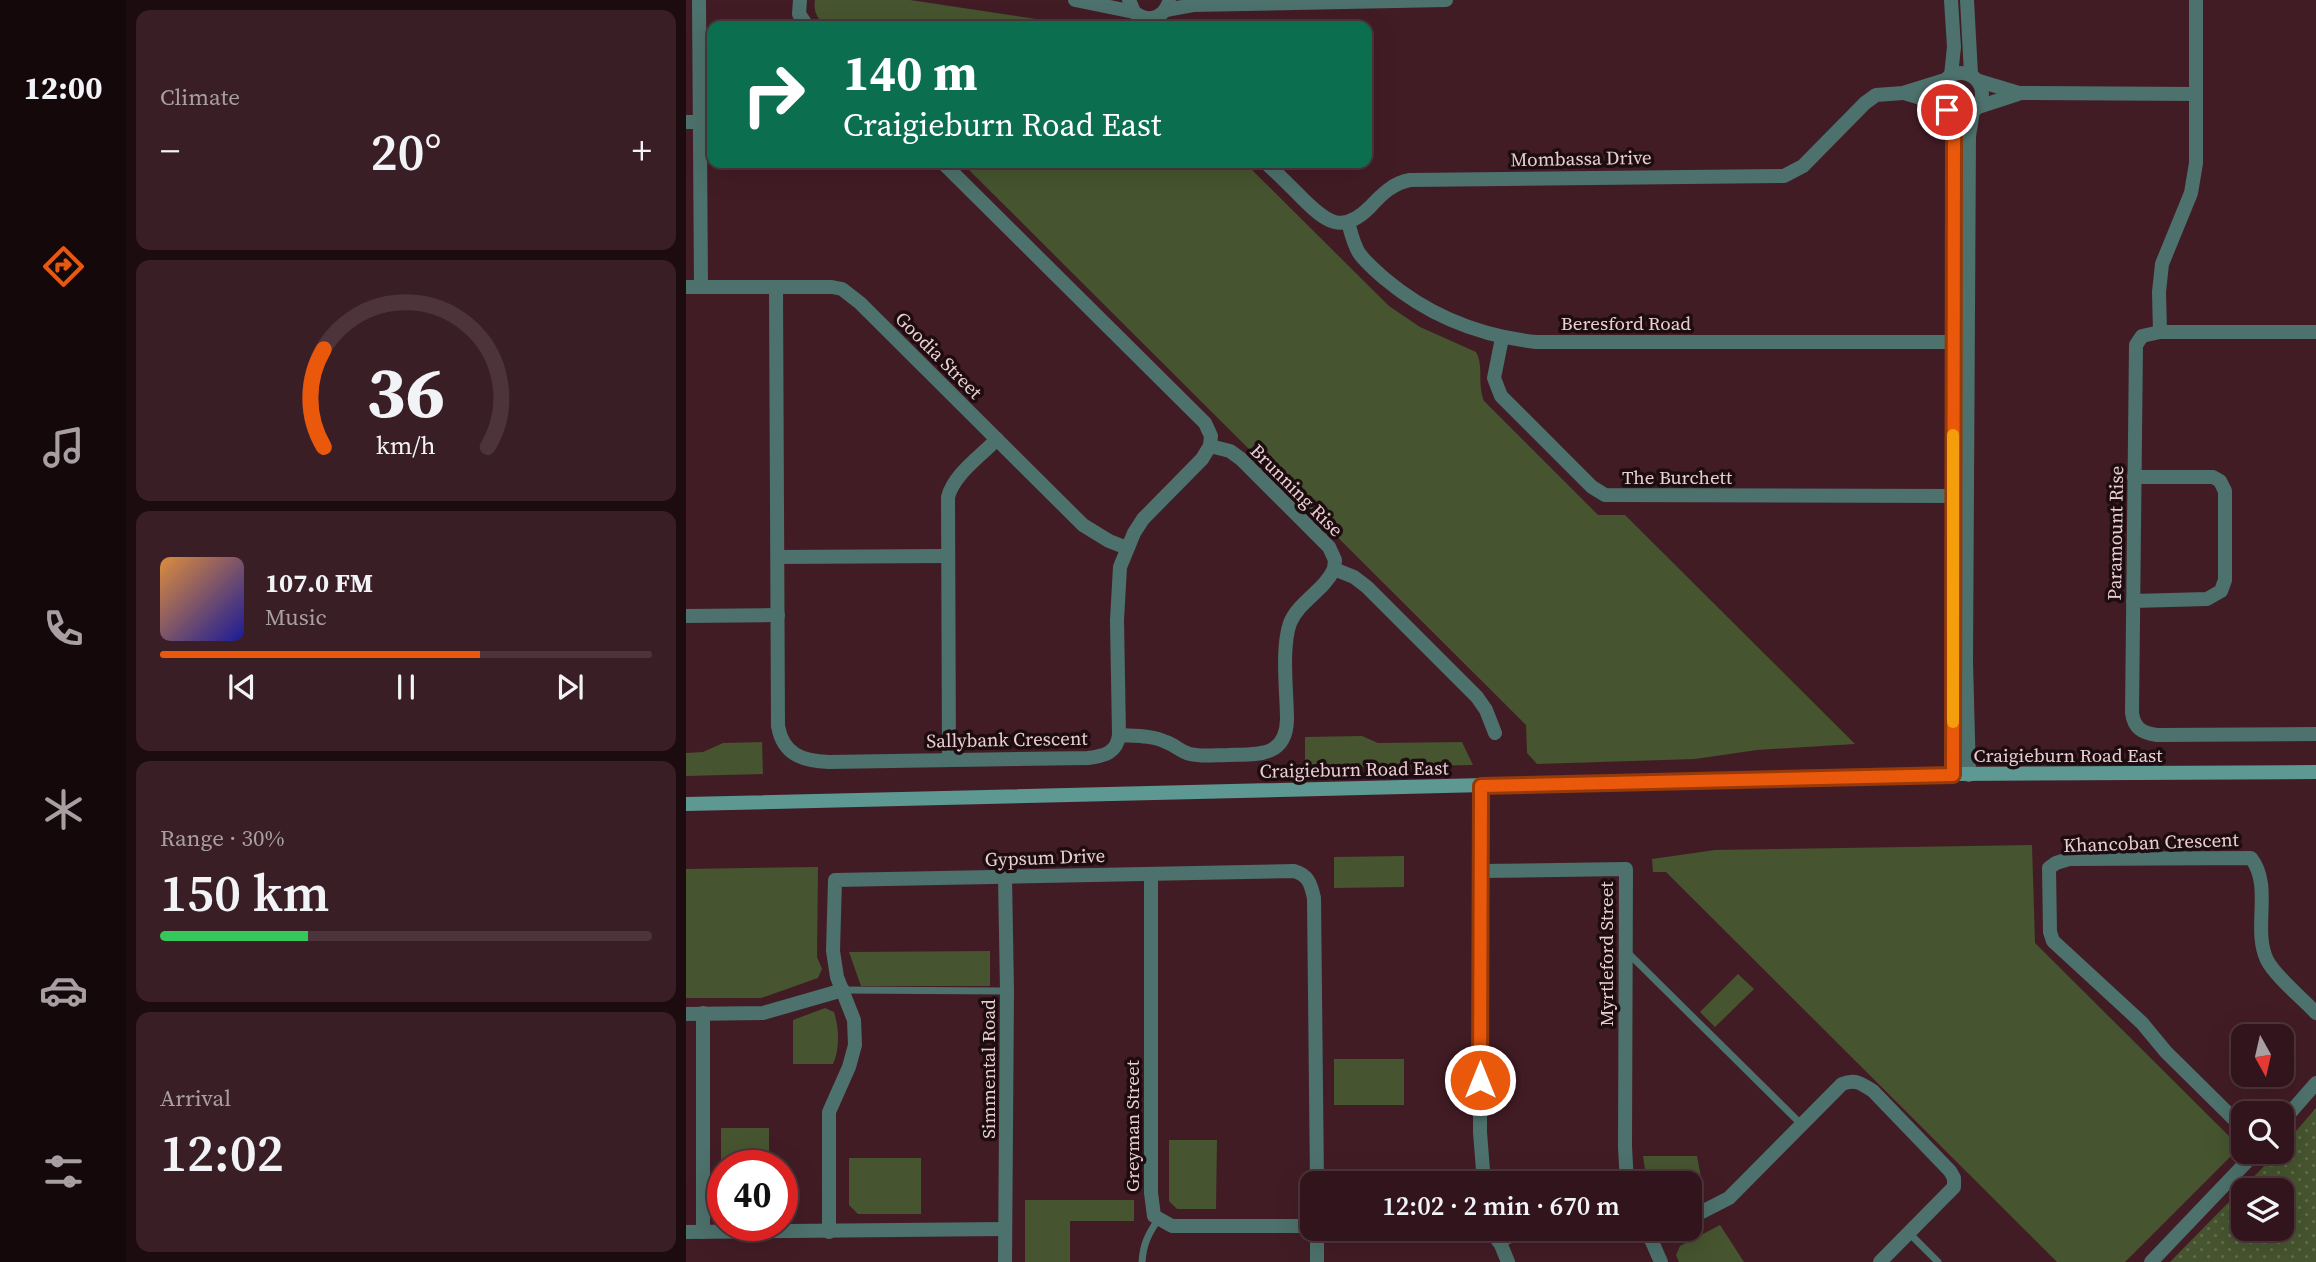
<!DOCTYPE html>
<meta charset="utf-8">
<style>
:root{--surface:#32151c;--page:#3a1e25;--text:#f1f3f6;--muted:#a89fa3;--line:#4d343b;--accent:#ea580c}
body{margin:0;font-family:"Source Serif 4",serif;background:var(--page);color:var(--text);height:100vh;display:flex;flex-direction:column;font-size:26px;white-space:nowrap}
*{box-sizing:border-box;margin:0}
p{font-size:23px;color:var(--muted)}
.icon{flex:none;width:38px;height:38px;fill:none;stroke:currentColor;stroke-width:2;stroke-linecap:round;stroke-linejoin:round}
.map{position:relative;flex:1;overflow:hidden}
.panel{display:flex;flex-direction:column;gap:10px;padding:10px;background:#1c0c0f;width:560px}
.panel>*{flex:none}
.top-card{position:absolute;left:21px;top:21px;width:665px;height:147px;border-radius:14px;box-shadow:0 7px 28px #0002,0 0 0 2px var(--line);background:#0b6e4f;color:#fff;overflow:hidden}
.needle{width:46px;rotate:172deg}
.tools{position:absolute;left:1545px;top:1024px;display:grid;gap:14px}
.tools a{display:grid;place-items:center;width:63px;height:63px;border-radius:14px;background:var(--surface);box-shadow:0 7px 28px #0002,0 0 0 2px var(--line);font-size:35px}
.speed{position:absolute;left:21px;top:1150px;display:flex;gap:14px;font-size:35px;font-weight:700;text-align:center}
.speed>*{display:grid;place-content:center;width:91px;height:91px;border-radius:50%;background:var(--surface);box-shadow:0 7px 28px #0002,0 0 0 2px var(--line);line-height:1}
.speed .limit{border:10px solid #d22;background:#fff;color:#111}
.pin{position:absolute;display:grid;place-items:center;width:60px;height:60px;color:#fff;margin:-30px;border:4px solid #fff;border-radius:50%;box-shadow:0 2px 7px #0007}
.me{position:absolute;width:77px;margin:-38px;rotate:0deg;stroke-linejoin:round;filter:drop-shadow(0 0 5px #0008)}
.turn{display:flex;align-items:center;gap:24px;height:147px;padding:0 21px;font-size:32px}
.turn .icon{width:91px;height:91px;stroke-width:2.5}
.turn b{display:block;font-size:49px;line-height:60px}
.big{font-size:52px;font-weight:600;line-height:1.1}
.panel .tile{flex:1;display:flex;flex-direction:column;justify-content:center;gap:10px;min-width:0;padding:0 24px;border-radius:14px;background:var(--page)}
.panel .dial{align-items:center;gap:0}
.dial svg{height:182px;overflow:visible;fill:none;stroke:var(--line);stroke-width:7;stroke-linecap:round;text-anchor:middle}
.dial text{fill:var(--text);stroke:none}
.song{display:flex;align-items:center;gap:21px}
.cover{width:84px;height:84px;border-radius:10px;background:linear-gradient(135deg,hsl(30 70% 55%),hsl(240 70% 35%))}
.played{height:7px;border-radius:4px;background:linear-gradient(90deg,var(--accent) 65%,var(--line) 65%)}
.keys{display:flex;justify-content:space-around;direction:ltr}
.heat{display:flex;justify-content:space-between;align-items:center;font-size:38px;direction:ltr}
.charge{height:10px;border-radius:5px;background:linear-gradient(90deg,#34c759 30%,var(--line) 0)}
.trip{position:absolute;left:614px;top:1171px;width:402px;height:70px;border-radius:14px;background:var(--surface);box-shadow:0 7px 28px #0002,0 0 0 2px var(--line);font-weight:600;line-height:70px;text-align:center}
main{display:flex;flex:1;min-height:0}
.menu{display:flex;flex-direction:column;width:126px;justify-content:space-around;align-items:center;background:#14080b;color:var(--muted)}
.menu .icon{width:49px;height:49px}
.menu .active{color:var(--accent)}
.menu b{font-size:32px;color:var(--text)}
.map>svg:first-child{display:block}
.grass{fill:url(#grass-dots);fill-rule:evenodd}
.green{fill:#46542f}
.lines{fill:none;stroke-linecap:round;stroke-linejoin:round}
.service{stroke:#4d716c;stroke-width:7}
.minor{stroke:#4d716c;stroke-width:14}
.tertiary{stroke:#4d716c;stroke-width:14}
.secondary{stroke:#5d9992;stroke-width:14}
.route-casing{stroke:#983908;stroke-width:18}
.route{stroke:#ea580c;stroke-width:12}
.slow{stroke:#f59e0b;stroke-width:12}
.labels{text-anchor:middle;stroke-width:7;stroke-linejoin:round;paint-order:stroke}
.street-label{font-size:19px;fill:#e9cfd3;stroke:#1e0d10}
</style>
<main>
<nav class="menu">
<b>12:00</b>
<svg class="icon active" aria-label="directions" viewBox="0 0 24 24"><path d="M12 3l9 9-9 9-9-9zM9 14v-3h6M13 9l2 2-2 2"/></svg>
<svg class="icon" aria-label="music" viewBox="0 0 24 24"><path d="M9 18V5l10-2v13"/><circle cx="6" cy="18" r="3"/><circle cx="16" cy="16" r="3"/></svg>
<svg class="icon" aria-label="phone" viewBox="0 0 24 24"><path d="M5 4h4l2 5-3 2q2 4 5 5l2-3 5 2v4C11 20 4 13 5 4z"/></svg>
<svg class="icon" aria-label="climate" viewBox="0 0 24 24"><path d="M12 3v18M4 7l16 10M4 17L20 7"/></svg>
<svg class="icon" aria-label="car" viewBox="0 0 24 24"><path d="M5 17H2v-5l4-1 3-4h7l3 4 3 1v5h-3M9 17h6M6 11h13"/><circle cx="7" cy="17" r="2"/><circle cx="17" cy="17" r="2"/></svg>
<svg class="icon" aria-label="filters" viewBox="0 0 24 24"><path d="M4 7h16M4 17h16"/><circle cx="9" cy="7" r="2"/><circle cx="15" cy="17" r="2"/></svg>
</nav>
<section class="panel">
<div class="tile"><p>Climate</p>
<div class="heat"><a>−</a><b class="big">20°</b><a>+</a></div>
</div>
<div class="tile dial"><svg viewBox="0 0 100 80">
<path d="M14 69A42 42 0 1 1 86 69"/>
<path d="M14 69A42 42 0 0 1 14 26" stroke="#ea580c"/>
<text x="50" y="56" font-size="32" font-weight="700">36</text>
<text x="50" y="72" font-size="11">km/h</text>
</svg></div>
<div class="tile">
<div class="song"><i class="cover"></i><div><b>107.0 FM</b><p>Music</p></div></div>
<div class="played"></div>
<div class="keys"><svg class="icon" aria-label="previous" viewBox="0 0 24 24"><path d="M18 5L8 12l10 7zM5 5v14"/></svg><svg class="icon" aria-label="pause" viewBox="0 0 24 24"><path d="M8 5v14M16 5v14"/></svg><svg class="icon" aria-label="next" viewBox="0 0 24 24"><path d="M6 5l10 7-10 7zM19 5v14"/></svg></div>
</div>
<div class="tile"><p>Range · 30%</p><b class="big">150 km</b><div class="charge"></div></div>
<div class="tile"><p>Arrival</p><b class="big">12:02</b></div>
</section>
<div class="map">
<svg width="1630" height="1262" viewBox="0 0 1630 1262">
<defs>
<pattern id="grass-dots" width="8" height="8" patternUnits="userSpaceOnUse" patternTransform="scale(1.75)"><rect width="8" height="8" fill="#46542f"/><path d="M2 2h.1M6 6h.1" fill="none" stroke="#616c4c" stroke-width="1.8" stroke-linecap="round"/></pattern>
</defs>
<rect width="100%" height="100%" fill="#421c25"/>
<path class="grass" d="M1630,1108V1262H1484L1592,1152H1596V1147ZM1558,1190H1596V1228H1558Z"/>
<g class="green">
<path d="M129,0H224L397,26H139C131,18 127,11 129,0Z"/>
<path d="M276,163H559L703,306L734,327L790,352C798,366 791,384 798,401L912,515H939L1169,744L1071,750L1009,759L851,764L841,753L840,725Z"/>
<polygon points="676,736 692,743 776,742 787,765 619,768 619,737"/>
<polygon points="76,742 77,774 0,776 0,753 17,752 37,743"/>
<polygon points="1346,845 1349,943 1549,1142 1549,1152 1439,1262 1371,1262 980,872 967,872 966,859 1029,850"/>
<polygon points="718,856 718,887 648,888 648,857"/>
<polygon points="132,867 131,957 136,969 132,978 75,998 0,998 0,869"/>
<polygon points="304,951 304,986 175,986 163,952"/>
<polygon points="1052,974 1068,989 1029,1027 1014,1012"/>
<path d="M139,1008L148,1012C153,1028 154,1049 147,1064H107V1020Z"/>
<rect x="648" y="1059" width="70" height="46"/>
<polygon points="35,1128 83,1128 83,1165 37,1166 37,1210 35,1208"/>
<polygon points="483,1140 531,1140 530,1209 491,1209 483,1201"/>
<polygon points="957,1156 1011,1156 1018,1194 1005,1201 1004,1183 961,1183"/>
<polygon points="163,1158 235,1158 235,1214 172,1214 163,1205"/>
<polygon points="339,1200 448,1200 448,1221 384,1221 384,1262 339,1262"/>
<polygon points="1034,1225 1058,1262 993,1262 990,1255 994,1246"/>
</g>
<g class="lines">
<g class="service">
<polyline points="940,951 1116,1125"/>
<polyline points="157,990 321,991"/>
<polyline points="1223,1233 1252,1262"/>
<path d="M456,1262C457,1245 462,1234 472,1220"/>
</g>
<g class="minor">
<polyline points="13,0 15,287"/>
<polyline points="114,0 113,14 121,26"/>
<polyline points="1293,81 1333,93 1510,94"/>
<polyline points="1221,94 1256,104"/>
<polyline points="1292,107 1332,94"/>
<polyline points="0,122 26,122"/>
<polyline points="257,163 519,423 525,436 524,446 544,451 555,459 643,547 649,560 648,569 668,577 681,587 791,697 800,710 809,733"/>
<path d="M580,163C592,174 604,186 616,198C640,222 656,235 684,207C696,194 707,183 724,180L1098,176L1117,166L1179,103L1190,95L1217,93L1259,80"/>
<path d="M662,222C665,233 667,243 673,253C680,263 690,271 699,279C743,316 794,336 850,342H1267"/>
<polyline points="0,287 146,287 156,289 174,303 397,525 423,541 441,548"/>
<path d="M90,287L92,726C97,755 117,761 143,762L402,758C418,756 431,753 433,735C448,736 466,735 480,742C489,745 495,752 504,754C516,757 529,755 542,755C570,754 600,758 601,720C601,692 595,649 604,623C613,601 638,591 648,569"/>
<polyline points="1474,332 1473,292 1476,264 1505,193 1510,163 1510,0"/>
<path d="M1630,332H1474L1456,336L1450,345L1446,713C1448,728 1456,733 1471,735L1630,734"/>
<polyline points="816,338 808,378 815,396 906,487 919,495 1267,496"/>
<polyline points="92,557 261,556"/>
<polyline points="1447,601 1521,599 1535,591 1539,580 1539,491 1534,481 1527,477 1448,477"/>
<polyline points="0,616 92,615"/>
<polyline points="433,735 431,620 434,567 448,533 457,519 516,459 524,446"/>
<path d="M263,760L262,497C268,474 295,456 311,439"/>
<polyline points="795,871 940,869 939,1147 941,1183"/>
<polyline points="465,874 465,1193 468,1216 486,1226 626,1226"/>
<polyline points="17,1013 17,1232"/>
<polyline points="0,1014 77,1013 157,990"/>
<polyline points="1596,1122 1630,1083"/>
<path d="M1558,1129L1480,1052L1456,1023L1367,941L1364,932L1363,868L1370,863L1383,859L1565,858C1587,886 1566,929 1581,960C1588,975 1618,1000 1630,1013"/>
<path d="M1004,1218L1043,1198L1156,1084C1169,1079 1175,1083 1187,1091L1264,1171L1268,1178V1187L1194,1262"/>
<polyline points="631,1228 631,1262"/>
<polyline points="960,1228 975,1262"/>
<polyline points="0,1232 319,1229"/>
<path d="M143,1232V1112L163,1067L169,1045L168,1020L151,977L147,951L149,880L608,871C623,875 625,885 628,898L631,1183"/>
<polyline points="964,1239 984,1228"/>
<polyline points="812,1241 845,1228"/>
<polyline points="319,1262 321,991 319,876"/>
<polyline points="1465,1262 1570,1152"/>
</g>
<g class="tertiary">
<polyline points="389,0 448,12"/>
<path d="M443,0L448,12C462,23 477,19 483,2"/>
<polyline points="1281,0 1285,74"/>
<polyline points="480,10 507,5 760,0"/>
<circle cx="1275" cy="94" r="21"/>
<polyline points="1265,75 1268,47 1265,0"/>
<polyline points="1261,110 1268,134 1267,774"/>
<polyline points="1283,775 1280,662 1283,136 1287,111"/>
<polyline points="795,786 794,1132 798,1183"/>
<polyline points="808,1228 822,1262"/>
</g>
<polyline class="secondary" points="0,804 1267,774 1630,772"/>
</g>
<g class="lines">
<g class="route-casing">
<polyline id="route" points="794,1080 795,786 1267,775 1268,134 1261,110"/>
</g>
<use href="#route" class="route"/>
<polyline class="slow" points="1267,722 1267,435"/>
</g>
<g class="labels">
<g class="street-label">
<text transform="translate(895 158) rotate(-1)" y="7">Mombassa Drive</text>
<text x="940" y="330">Beresford Road</text>
<text transform="translate(253 355) rotate(45)" y="7">Goodia Street</text>
<text x="991" y="484">The Burchett</text>
<text transform="translate(611 490) rotate(45)" y="7">Brunning Rise</text>
<text transform="translate(1429 533) rotate(-89)" y="7">Paramount Rise</text>
<text transform="translate(321 739) rotate(-1)" y="7">Sallybank Crescent</text>
<text x="1382" y="762">Craigieburn Road East</text>
<text transform="translate(668 769) rotate(-1)" y="7">Craigieburn Road East</text>
<text transform="translate(1465 842) rotate(-2)" y="7">Khancoban Crescent</text>
<text transform="translate(359 857) rotate(-2)" y="7">Gypsum Drive</text>
<text transform="translate(920 954) rotate(-90)" y="7">Myrtleford Street</text>
<text transform="translate(302 1069) rotate(-90)" y="7">Simmental Road</text>
<text transform="translate(446 1126) rotate(-90)" y="7">Greyman Street</text>
</g>
</g>
</svg>
<div class="tools">
<a><svg class="needle" viewBox="-14 -14 28 28"><path d="M0-13l5 13h-10z" fill="#e53935"/><path d="M0 13l5-13h-10z" fill="#a89fa3"/></svg></a>
<a><svg class="icon" aria-label="search" viewBox="0 0 24 24"><circle cx="10" cy="10" r="6"/><path d="M15 15l6 6"/></svg></a>
<a><svg class="icon" aria-label="layers" viewBox="0 0 24 24"><path d="M12 4l9 5-9 5-9-5zM3 14l9 5 9-5"/></svg></a>
</div>
<div class="speed"><div class="limit">40</div></div>
<div class="pin" style="left:1261px;top:110px;background:#d93025"><svg class="icon" aria-label="arrive" viewBox="0 0 24 24"><path d="M6 21V4h12l-3 4 3 4H6"/></svg></div>
<svg class="me" style="left:794px;top:1080px" viewBox="-20 -20 40 40"><circle r="17" fill="#ea580c" stroke="#fff" stroke-width="3"/><path d="M0-11L8 9 0 5-8 9z" fill="#fff"/></svg>
<div class="trip">12:02 · 2 min · 670 m</div>
<div class="top-card">
<div class="turn"><svg class="icon" aria-label="right" viewBox="0 0 24 24"><path d="M7 20v-9h11M14 6l5 5-5 5"/></svg><div><b>140 m</b>Craigieburn Road East</div></div>
</div>
</div>
</main>
